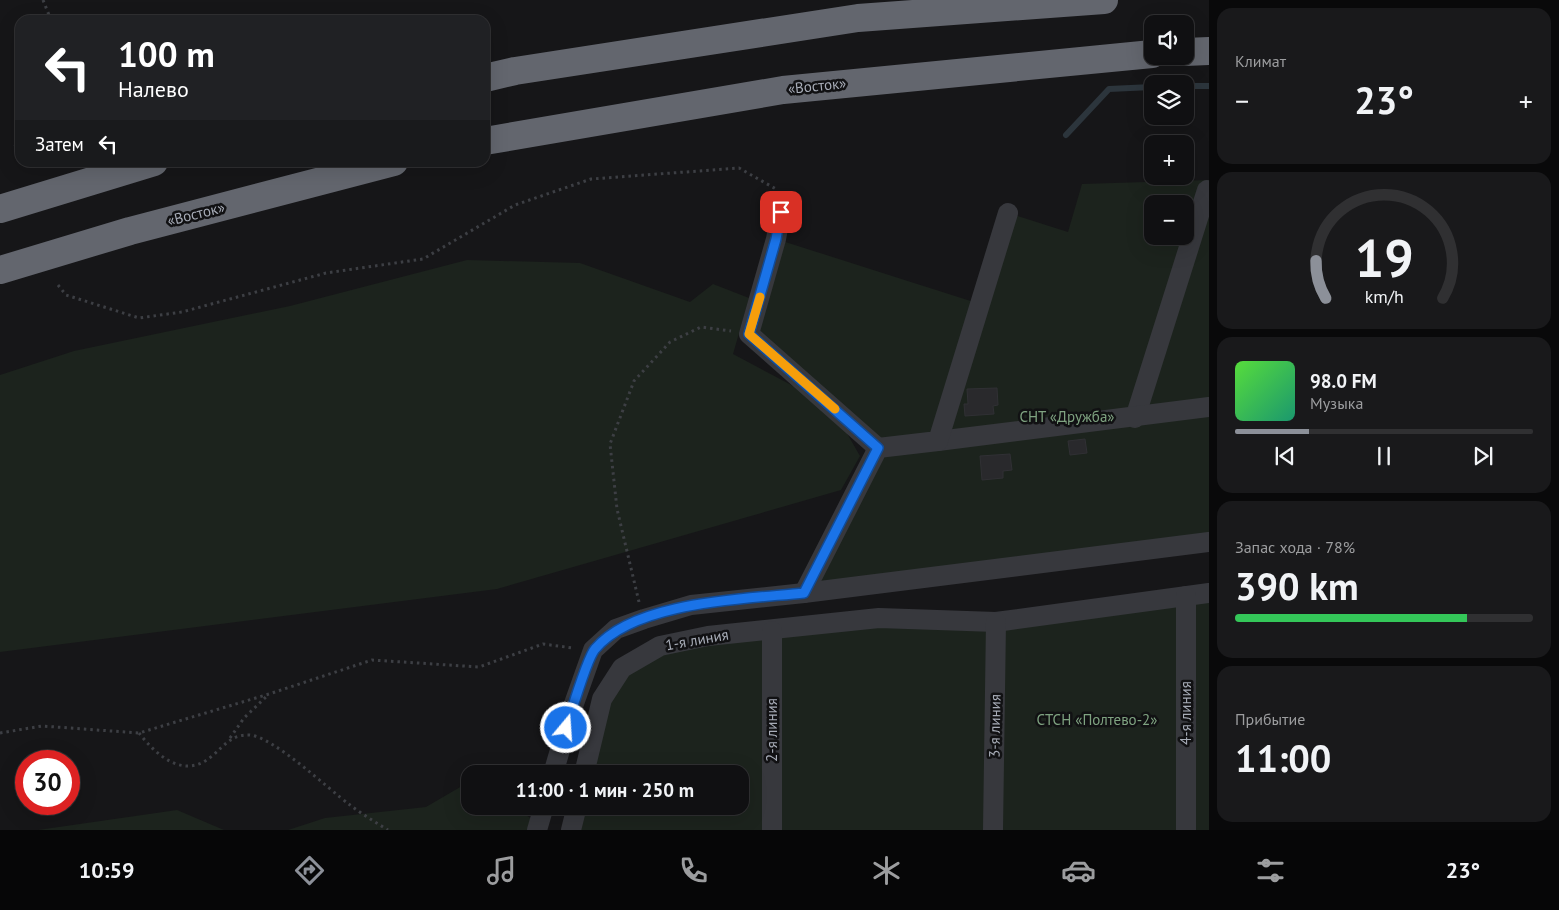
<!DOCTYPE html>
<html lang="ru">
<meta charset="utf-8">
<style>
:root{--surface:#101012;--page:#19191b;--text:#f1f3f6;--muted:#9c9d9f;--line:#303032;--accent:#8c9099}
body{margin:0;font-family:"PT Sans",sans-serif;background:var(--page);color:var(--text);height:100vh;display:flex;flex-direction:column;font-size:19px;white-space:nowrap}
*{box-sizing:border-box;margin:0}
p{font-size:16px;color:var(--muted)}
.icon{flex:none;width:28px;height:28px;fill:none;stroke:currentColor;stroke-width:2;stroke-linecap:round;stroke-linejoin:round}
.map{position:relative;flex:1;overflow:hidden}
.sheet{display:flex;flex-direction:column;gap:8px;padding:8px;background:#09090a;width:350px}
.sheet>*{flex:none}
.guide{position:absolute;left:15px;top:15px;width:475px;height:152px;border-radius:15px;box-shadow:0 5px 20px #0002,0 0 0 1px var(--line);background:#202124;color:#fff;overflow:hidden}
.controls{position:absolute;left:1144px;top:15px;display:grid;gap:10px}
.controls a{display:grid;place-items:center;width:50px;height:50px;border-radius:10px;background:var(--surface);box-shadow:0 5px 20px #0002,0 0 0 1px var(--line);font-size:25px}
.speed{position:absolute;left:15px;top:750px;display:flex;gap:10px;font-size:25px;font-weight:700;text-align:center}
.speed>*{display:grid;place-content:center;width:65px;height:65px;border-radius:50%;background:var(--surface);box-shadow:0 5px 20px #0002,0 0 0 1px var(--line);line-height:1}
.speed .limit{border:8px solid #d22;background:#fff;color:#111}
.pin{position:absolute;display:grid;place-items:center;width:42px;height:42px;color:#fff;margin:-21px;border-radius:10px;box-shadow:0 2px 8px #0006}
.me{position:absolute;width:55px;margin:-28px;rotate:18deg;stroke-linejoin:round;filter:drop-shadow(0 0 4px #0008)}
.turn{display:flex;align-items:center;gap:18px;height:105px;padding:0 20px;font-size:22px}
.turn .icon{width:65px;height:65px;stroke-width:2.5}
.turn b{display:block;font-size:35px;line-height:42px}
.then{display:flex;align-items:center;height:48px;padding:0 20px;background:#0003;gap:10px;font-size:19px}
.big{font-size:38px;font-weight:600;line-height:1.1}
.sheet .tile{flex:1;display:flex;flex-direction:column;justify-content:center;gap:8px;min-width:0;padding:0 18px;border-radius:15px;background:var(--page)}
.sheet .dial{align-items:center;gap:0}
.dial svg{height:130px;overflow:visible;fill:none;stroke:var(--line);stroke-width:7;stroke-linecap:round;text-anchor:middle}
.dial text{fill:var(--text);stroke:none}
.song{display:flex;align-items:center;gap:15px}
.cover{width:60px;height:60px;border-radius:8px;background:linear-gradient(135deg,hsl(110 70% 55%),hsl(160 70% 35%))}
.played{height:5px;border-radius:2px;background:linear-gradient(90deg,var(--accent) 25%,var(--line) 25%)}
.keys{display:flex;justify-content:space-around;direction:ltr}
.heat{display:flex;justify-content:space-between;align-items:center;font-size:28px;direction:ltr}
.charge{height:8px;border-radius:4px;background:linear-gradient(90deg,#34c759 78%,var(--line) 0)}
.trip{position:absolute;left:461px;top:765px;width:288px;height:50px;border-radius:15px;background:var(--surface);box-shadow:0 5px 20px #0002,0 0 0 1px var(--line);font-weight:600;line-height:50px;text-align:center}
.dock{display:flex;height:80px;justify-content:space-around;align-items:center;background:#060607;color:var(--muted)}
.dock .icon{width:35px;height:35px}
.dock .on{color:var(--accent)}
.dock b{font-size:22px;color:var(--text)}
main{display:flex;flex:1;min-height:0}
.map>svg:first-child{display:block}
.green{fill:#1c231d;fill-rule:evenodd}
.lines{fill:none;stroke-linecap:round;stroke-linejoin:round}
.stream{stroke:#2c353c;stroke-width:6}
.building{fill:#29292c;stroke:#303034}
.path{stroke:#3d3f44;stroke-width:3;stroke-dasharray:2.5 4;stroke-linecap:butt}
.minor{stroke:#37383d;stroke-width:20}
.highway{stroke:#63666e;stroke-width:28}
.route-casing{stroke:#114b97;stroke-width:12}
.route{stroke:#1a73e8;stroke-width:9}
.slow{stroke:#f59e0b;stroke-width:9}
.labels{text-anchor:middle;stroke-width:5;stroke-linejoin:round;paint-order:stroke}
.street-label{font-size:15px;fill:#a8adb8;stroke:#111113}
.park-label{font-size:15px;fill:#7fa381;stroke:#111113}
</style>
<main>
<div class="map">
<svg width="1209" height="830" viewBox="0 0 1209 830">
<rect width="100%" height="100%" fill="#161618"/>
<g class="green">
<path d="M1209,180V542L804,593L878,448L833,409L860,456L841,490L497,589L0,652V375L74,351L290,306L467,260L580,263L690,302L713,284L749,298L733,354L829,405L749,334L776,239L980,304L1008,213L1068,232L1082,184ZM1152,204H1185V236H1152Z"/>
<polygon points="1209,593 1209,830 571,830 577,806 740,806 740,774 584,774 622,668 708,636 996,622"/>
<polygon points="462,786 470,788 470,806 515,806 534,821 534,830 288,830 325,818 426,807"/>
<polygon points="177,810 224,830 38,830"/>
</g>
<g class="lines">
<g class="stream">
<polyline points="1185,86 1209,86"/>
<polyline points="1066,135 1109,89 1152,87"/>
</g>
</g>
<g class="building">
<polygon points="997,388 998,405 993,406 994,414 965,416 964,404 968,404 967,389"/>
<polygon points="1085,439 1087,453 1070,455 1068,441"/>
<polygon points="1010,454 1012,470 1003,471 1003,478 982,480 980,456"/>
</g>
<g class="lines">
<g class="path">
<polyline points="43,0 51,20"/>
<polyline points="15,146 20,135"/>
<polyline points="58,285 66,295 139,318 182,312 326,273 423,259 515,205 591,179 739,168 776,189 777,193"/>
<polyline points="639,602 617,509 610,444 634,381 670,342 701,327 731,331"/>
<polyline points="0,733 42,726 139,733 269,694 372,660 479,667 543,644 573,648"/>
<path d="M139,733C157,756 184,780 212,756C225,745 232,734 250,735C275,738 327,788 350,805C362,814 375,822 388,830"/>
<polyline points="230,738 244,718 267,696"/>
</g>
<g class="minor">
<polyline points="781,212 776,239 749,334 878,448"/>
<polyline points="1135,418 1207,190"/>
<polyline points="938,441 1209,407"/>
<polyline points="804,593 878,448 938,441 1008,213"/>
<polyline points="553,774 571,712 593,650 616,629 644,619 691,605 804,593 1209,542"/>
<polyline points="584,774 602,699 622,668 660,646 708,636 879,618 996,622 1209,593"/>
<polyline points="537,830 544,806"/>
<polyline points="571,830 577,806"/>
<polyline points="772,830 772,631"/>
<polyline points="993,830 996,622"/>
<polyline points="1186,830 1186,596"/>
</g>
<g class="highway">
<polyline points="1185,52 1209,51"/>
<polyline points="485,78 515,71 858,18 1104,0"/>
<polyline points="485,141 783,90 1152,54"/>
<polyline points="0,209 154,162"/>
<polyline points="0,270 130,231 394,162"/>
</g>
</g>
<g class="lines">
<g class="route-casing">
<path id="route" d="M566,728C571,713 587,658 595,649C635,601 745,599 804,593L878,448L749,334L776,239L781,212"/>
</g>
<use href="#route" class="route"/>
<polyline class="slow" points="760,297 749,334 835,409"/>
</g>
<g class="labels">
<g class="street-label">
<text transform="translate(817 86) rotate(-6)" y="5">«Восток»</text>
<text transform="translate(196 214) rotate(-14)" y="5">«Восток»</text>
<text transform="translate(697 640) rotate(-10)" y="5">1-я линия</text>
<text transform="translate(1186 713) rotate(-90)" y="5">4-я линия</text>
<text transform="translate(995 726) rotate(-89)" y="5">3-я линия</text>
<text transform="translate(772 730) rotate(-90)" y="5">2-я линия</text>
</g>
<g class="park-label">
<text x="1067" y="422">СНТ «Дружба»</text>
<text x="1097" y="725">СТСН «Полтево-2»</text>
</g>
</g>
</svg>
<div class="controls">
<a><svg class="icon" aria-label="sound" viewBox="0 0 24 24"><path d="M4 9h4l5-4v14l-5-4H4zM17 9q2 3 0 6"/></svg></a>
<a><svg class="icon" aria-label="layers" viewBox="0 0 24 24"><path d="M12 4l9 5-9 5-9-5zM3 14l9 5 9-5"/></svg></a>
<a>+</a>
<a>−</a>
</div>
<div class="speed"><div class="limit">30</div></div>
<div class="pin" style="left:781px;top:212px;background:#d93025"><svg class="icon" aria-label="arrive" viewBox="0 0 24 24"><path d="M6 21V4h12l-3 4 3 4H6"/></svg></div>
<svg class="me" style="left:566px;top:728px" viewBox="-20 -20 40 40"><circle r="17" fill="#1a73e8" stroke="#fff" stroke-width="3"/><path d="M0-11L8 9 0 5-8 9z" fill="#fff"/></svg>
<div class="trip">11:00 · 1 мин · 250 m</div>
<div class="guide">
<div class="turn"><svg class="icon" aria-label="left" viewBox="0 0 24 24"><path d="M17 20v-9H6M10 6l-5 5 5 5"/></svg><div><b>100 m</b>Налево</div></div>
<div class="then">Затем<svg class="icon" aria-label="left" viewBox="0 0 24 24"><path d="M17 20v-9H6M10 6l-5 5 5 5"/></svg></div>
</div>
</div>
<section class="sheet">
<div class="tile"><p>Климат</p>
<div class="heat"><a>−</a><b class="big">23°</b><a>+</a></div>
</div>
<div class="tile dial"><svg viewBox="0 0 100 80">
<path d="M14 69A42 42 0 1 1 86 69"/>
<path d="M14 69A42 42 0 0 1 8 46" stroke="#8c9099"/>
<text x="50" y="56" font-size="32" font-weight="700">19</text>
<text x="50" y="72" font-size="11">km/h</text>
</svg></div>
<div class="tile">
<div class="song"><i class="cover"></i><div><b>98.0 FM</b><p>Музыка</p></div></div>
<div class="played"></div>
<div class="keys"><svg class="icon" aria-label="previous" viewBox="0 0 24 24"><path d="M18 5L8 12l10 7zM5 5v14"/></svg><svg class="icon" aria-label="pause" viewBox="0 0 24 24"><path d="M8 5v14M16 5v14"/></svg><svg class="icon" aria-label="next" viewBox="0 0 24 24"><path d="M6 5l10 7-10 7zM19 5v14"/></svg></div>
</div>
<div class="tile"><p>Запас хода · 78%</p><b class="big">390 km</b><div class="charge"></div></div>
<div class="tile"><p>Прибытие</p><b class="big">11:00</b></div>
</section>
</main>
<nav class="dock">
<b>10:59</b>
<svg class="icon on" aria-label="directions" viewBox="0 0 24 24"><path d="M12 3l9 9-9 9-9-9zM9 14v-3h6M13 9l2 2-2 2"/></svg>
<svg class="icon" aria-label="music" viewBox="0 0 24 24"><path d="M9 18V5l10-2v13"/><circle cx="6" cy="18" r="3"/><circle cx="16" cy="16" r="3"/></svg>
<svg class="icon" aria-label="phone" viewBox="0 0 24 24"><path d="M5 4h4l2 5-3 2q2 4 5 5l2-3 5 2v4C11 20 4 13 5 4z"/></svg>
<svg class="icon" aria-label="climate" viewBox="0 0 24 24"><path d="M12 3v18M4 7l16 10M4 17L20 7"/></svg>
<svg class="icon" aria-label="car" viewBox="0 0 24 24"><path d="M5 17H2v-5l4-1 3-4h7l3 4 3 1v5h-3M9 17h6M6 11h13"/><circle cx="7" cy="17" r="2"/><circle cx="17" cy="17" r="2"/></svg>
<svg class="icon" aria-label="filters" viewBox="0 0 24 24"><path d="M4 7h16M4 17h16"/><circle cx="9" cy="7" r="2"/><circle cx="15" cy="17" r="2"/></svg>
<b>23°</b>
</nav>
